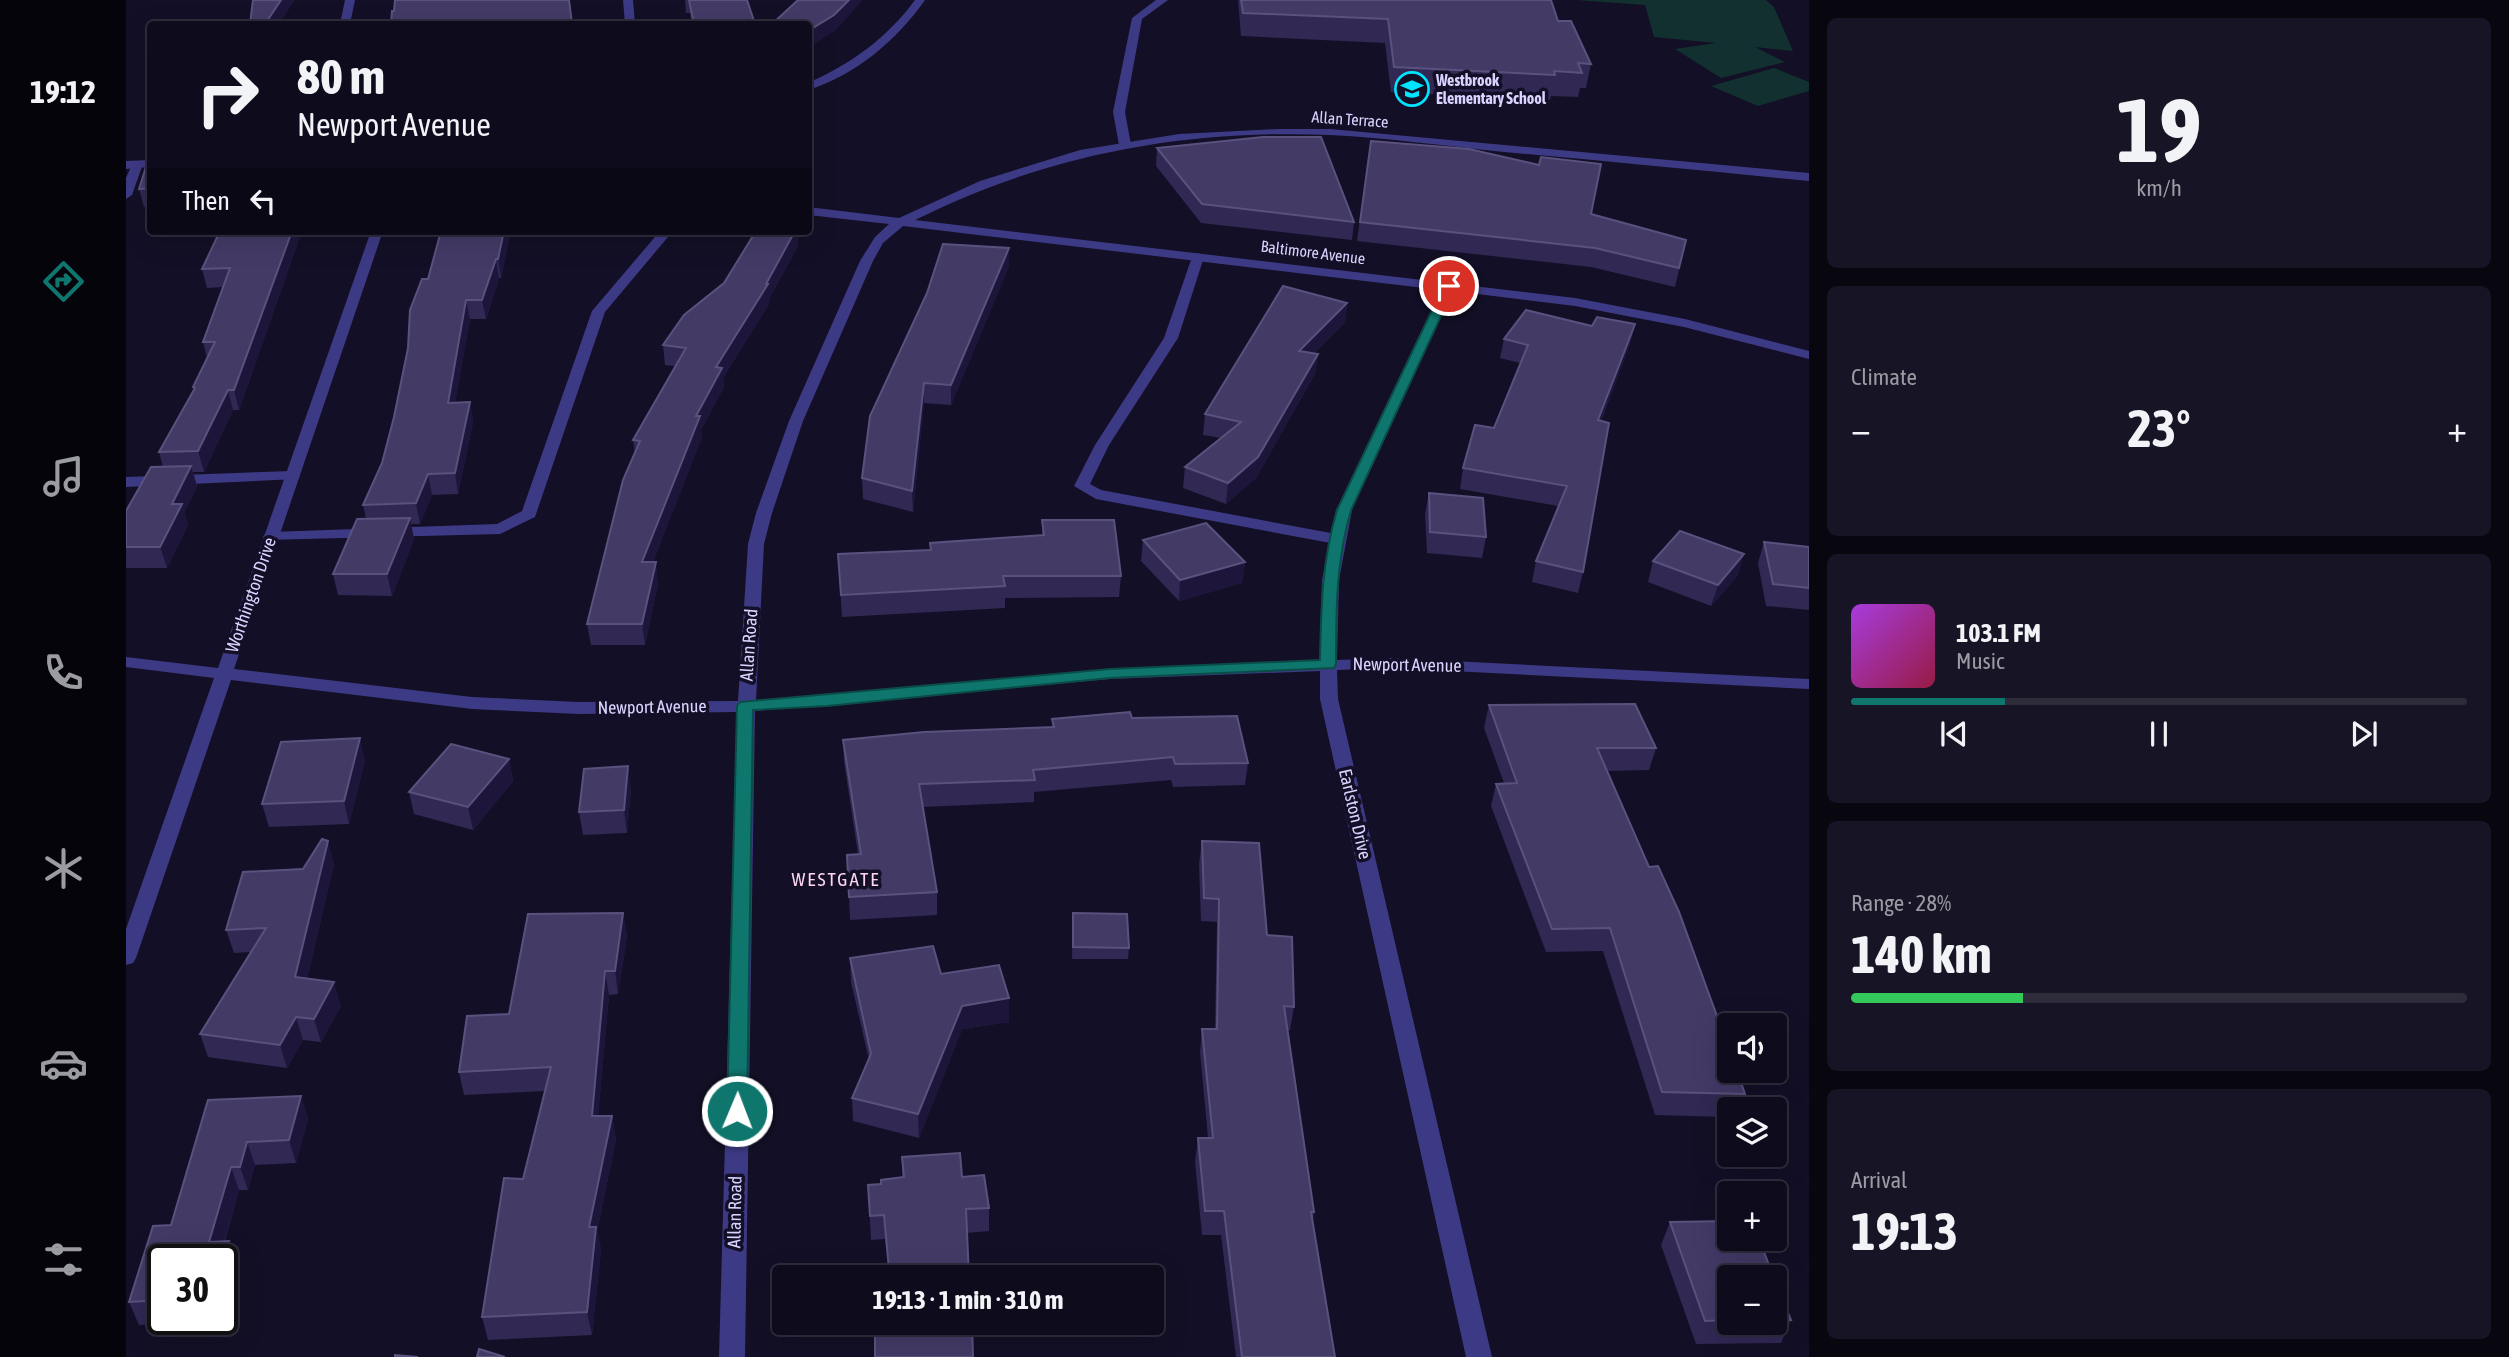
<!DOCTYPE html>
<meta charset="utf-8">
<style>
:root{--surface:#0e0b1c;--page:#171425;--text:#f1f3f6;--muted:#9b9ba3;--line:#2e2b3b;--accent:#0f766e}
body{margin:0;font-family:"Asap Condensed",sans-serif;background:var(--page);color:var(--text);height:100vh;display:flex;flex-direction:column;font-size:26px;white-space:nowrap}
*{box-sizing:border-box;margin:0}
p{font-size:23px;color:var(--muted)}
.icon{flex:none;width:38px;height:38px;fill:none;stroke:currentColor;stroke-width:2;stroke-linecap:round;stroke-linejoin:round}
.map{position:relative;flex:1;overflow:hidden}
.details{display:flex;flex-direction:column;gap:18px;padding:18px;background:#08060f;width:700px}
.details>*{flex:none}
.hud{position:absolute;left:21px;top:21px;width:665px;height:214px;border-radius:7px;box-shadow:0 7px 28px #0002,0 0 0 2px var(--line);background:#0e0b1c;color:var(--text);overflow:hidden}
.fabs{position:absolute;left:1591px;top:1013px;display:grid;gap:14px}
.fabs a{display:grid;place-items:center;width:70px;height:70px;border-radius:7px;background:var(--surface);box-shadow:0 7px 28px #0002,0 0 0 2px var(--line);font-size:35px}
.speed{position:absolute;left:21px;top:1244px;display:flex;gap:14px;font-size:35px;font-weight:700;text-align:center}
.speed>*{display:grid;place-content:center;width:91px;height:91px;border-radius:50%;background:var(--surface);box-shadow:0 7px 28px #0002,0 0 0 2px var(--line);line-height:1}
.speed .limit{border:4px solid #111;border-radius:10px;background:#fff;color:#111}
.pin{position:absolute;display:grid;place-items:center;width:60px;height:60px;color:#fff;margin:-30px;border:4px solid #fff;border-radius:50%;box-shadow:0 2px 7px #0007}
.me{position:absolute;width:77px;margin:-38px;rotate:1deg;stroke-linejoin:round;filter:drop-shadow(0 0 5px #0008)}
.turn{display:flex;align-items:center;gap:24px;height:147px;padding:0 35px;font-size:32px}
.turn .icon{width:91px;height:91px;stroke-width:2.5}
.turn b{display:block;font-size:49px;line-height:60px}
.then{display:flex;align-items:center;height:66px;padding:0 35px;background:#0003;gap:14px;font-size:26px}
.big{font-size:52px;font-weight:700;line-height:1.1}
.details .widget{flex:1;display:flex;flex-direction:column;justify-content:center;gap:10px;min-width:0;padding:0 24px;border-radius:10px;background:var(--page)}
.details .dial{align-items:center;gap:0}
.dial b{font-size:91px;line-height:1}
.song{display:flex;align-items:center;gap:21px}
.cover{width:84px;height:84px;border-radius:10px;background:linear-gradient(135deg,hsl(280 70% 55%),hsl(340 70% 35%))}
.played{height:7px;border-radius:4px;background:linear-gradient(90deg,var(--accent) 25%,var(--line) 25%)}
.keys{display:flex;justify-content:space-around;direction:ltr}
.heat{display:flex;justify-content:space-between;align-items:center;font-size:38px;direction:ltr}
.charge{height:10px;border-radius:5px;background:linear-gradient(90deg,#34c759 28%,var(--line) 0)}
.trip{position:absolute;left:646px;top:1265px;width:392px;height:70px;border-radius:7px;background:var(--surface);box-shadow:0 7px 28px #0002,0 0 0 2px var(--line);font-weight:700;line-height:70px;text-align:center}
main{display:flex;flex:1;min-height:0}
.menu{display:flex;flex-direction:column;width:126px;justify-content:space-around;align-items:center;background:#06040b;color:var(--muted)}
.menu .icon{width:49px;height:49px}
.menu .selected{color:var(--accent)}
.menu b{font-size:32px;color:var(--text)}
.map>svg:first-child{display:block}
.green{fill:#12302f}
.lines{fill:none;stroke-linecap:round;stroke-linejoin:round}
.service{fill:#3d3a85;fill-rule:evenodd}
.minor{fill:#3d3a85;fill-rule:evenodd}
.wall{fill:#312854}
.shaded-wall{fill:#1d163a}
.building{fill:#433a66;stroke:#5a527e;stroke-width:2}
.route{fill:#0f766e;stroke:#0a4d48;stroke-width:2}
.labels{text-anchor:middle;stroke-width:7;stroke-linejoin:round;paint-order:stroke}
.far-poi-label{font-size:16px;font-weight:bold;fill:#d9d4ff;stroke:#130f26;text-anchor:start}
.far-street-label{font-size:16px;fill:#d9d4ff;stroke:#130f26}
.street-label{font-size:18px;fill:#d9d4ff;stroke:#130f26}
.neighbourhood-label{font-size:19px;letter-spacing:2px;fill:#ffd6f0;stroke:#130f26}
</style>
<main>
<nav class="menu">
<b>19:12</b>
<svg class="icon selected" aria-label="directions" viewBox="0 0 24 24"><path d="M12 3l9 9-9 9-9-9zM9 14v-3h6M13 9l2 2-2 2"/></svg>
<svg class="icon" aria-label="music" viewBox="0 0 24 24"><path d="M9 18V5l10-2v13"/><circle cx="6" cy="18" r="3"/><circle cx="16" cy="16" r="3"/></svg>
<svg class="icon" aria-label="phone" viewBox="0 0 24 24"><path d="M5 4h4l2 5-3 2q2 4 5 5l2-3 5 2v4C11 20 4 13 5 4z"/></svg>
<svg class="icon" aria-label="climate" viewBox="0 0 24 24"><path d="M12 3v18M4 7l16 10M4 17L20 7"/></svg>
<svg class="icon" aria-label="car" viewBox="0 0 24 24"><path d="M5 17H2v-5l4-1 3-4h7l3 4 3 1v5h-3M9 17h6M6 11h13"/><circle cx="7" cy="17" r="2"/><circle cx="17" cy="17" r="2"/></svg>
<svg class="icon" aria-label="filters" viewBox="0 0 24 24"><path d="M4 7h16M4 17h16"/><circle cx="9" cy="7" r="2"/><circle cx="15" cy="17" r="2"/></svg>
</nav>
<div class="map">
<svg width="1683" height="1357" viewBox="0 0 1683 1357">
<rect width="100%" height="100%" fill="#130f26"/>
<g class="green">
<polygon points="1450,0 1640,0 1648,7 1667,51 1629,47 1659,62 1595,78 1549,49 1590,43 1528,37 1519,5"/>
<polygon points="1648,68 1683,82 1683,91 1632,106 1585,86"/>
</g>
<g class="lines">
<g class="service">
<polygon points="1030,0 1042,0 1016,19 999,112 1005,145 999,148 993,145 987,112 1006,18"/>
<polygon points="7,162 17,164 6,195 0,199 0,178"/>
<polygon points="534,231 547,231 479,312 409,517 374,534 139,540 137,537 139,534 145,532 371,524 396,511 466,311"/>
<polygon points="1072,253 1078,257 1052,338 983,445 964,484 975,490 1210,534 1216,536 1218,539 1216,542 1210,544 970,499 948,486 969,445 1038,338 1066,257"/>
<polygon points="166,471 171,473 174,476 171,479 0,487 0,477"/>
</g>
<g class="minor">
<polygon points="219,0 229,0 224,24 214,24"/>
<polygon points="497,0 507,0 509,24 499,24"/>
<path d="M789,0H799C771,40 730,75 682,90V83C725,64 761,38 789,0Z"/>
<path d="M1153,129H1204L1683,173V181C1581,171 1479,161 1378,152C1320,146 1262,138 1204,135C1058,129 919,155 789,220L1449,298L1559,319L1683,351V359L1558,327L1449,306L1327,291L1226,510L1213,580L1211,660L1266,658L1683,679V689L1266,668L1211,670L1212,699L1366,1357H1340L1194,699V671L984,679L629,711L619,1357H593L611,712L453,714L346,709L105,680L10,958L7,963L0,965V929L88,678L0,667V657L92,668L245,231H257L108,669L346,697L453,702L612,701L622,544L630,513L663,421L734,261L749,237L763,224L682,215V207L773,218L854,181L954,150L1053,134ZM777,226L1315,290L1210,510L1196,580L1194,661L984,669L630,700L638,544L646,513L677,421L747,261L757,243Z"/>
<polygon points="0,161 24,160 24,167 0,169"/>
</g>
</g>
<g class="wall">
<polygon points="559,0 621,0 629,24 566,24 564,13 560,13"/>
<polygon points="1112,0 1425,0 1432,21 1465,64 1460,88 1454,88 1452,97 1425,96 1424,100 1265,92 1259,43 1115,36"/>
<polygon points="1245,141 1465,214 1560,240 1549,287 1465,267 1231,241"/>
<polygon points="1031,148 1228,222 1226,240 1075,223 1030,166"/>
<polygon points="24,154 24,206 18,207 13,189"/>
<polygon points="176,231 113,410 107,410 78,472 67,472 71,486 58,513 62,525 41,568 0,568 0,511 37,467 33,452 68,390 67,387 81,358 77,342 97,287 81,288 76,269"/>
<polygon points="385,231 375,278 373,278 360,319 344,319 329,402 344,402 347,422 332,494 306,495 294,524 285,524 288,539 266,596 212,595 207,574 240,519 237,505 256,463 268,417 302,279"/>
<polygon points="630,231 671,231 672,246 643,299 643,304 597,378 598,387 575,430 576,437 527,562 532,583 519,645 465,645 461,624 509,453 507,440 549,366 539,365 537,345 598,283"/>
<polygon points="883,266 825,405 798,403 787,512 737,499 736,478 744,416"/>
<polygon points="1221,303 1219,322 1187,354 1192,354 1189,374 1130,478 1100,504 1057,488 1059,467 1095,438 1077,435 1079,414"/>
<polygon points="1509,324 1504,344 1475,421 1457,572 1452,593 1406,582 1410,561 1432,506 1334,489 1337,468 1368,428 1394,363 1374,358 1378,339 1466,326"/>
<polygon points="1303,493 1360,537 1356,558 1301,553 1299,514"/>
<polygon points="916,520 995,576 993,597 879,598 879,608 716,617 712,554 804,550 804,543 916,535"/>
<polygon points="1017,540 1119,562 1116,583 1053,601 1015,561"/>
<polygon points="1638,542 1683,547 1683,610 1640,606 1632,563"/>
<polygon points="1527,561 1612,575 1585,606 1522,582"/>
<polygon points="1363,705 1530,748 1523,770 1481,771 1619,1094 1614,1110 1603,1110 1603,1117 1529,1115 1477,951 1420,952 1365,806 1370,784 1378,783 1358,728"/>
<polygon points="1006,718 1122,763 1119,785 1047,787 1045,780 908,792 908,802 797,807 811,892 811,915 724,920 721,855 732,854 718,762 717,740 926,727 926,719"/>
<polygon points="383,759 387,781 347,830 288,814 283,792"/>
<polygon points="239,760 223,824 143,827 136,804"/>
<polygon points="505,789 501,833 457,835 453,812"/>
<polygon points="1076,841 1141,935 1168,1007 1164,1030 1161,1030 1188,1212 1187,1221 1209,1357 1110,1357 1095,1235 1076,1235 1069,1162 1072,1138 1082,1138 1074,1052 1076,1029 1089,1029 1091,922 1075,921 1073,864"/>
<polygon points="208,864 181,979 215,1006 195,1042 177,1040 161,1068 82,1057 74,1034 124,952 108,953 100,930 177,869"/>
<polygon points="497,913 501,936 492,994 483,995 472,1116 486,1116 490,1140 471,1231 475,1250 466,1335 362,1340 356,1317 397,1179 419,1091 338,1095 333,1072"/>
<polygon points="947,913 1003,948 1002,959 946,959"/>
<polygon points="724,958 815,974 883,1022 836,1029 793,1138 727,1121 726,1098 743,1060 725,982"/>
<polygon points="175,1096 182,1119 170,1163 129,1165 122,1190 113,1190 99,1241 103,1241 112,1264 100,1308 96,1309 96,1260 37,1260 37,1320 77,1320 76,1321 13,1325 3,1302 45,1225 82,1100"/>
<polygon points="776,1157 836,1177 863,1208 863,1231 841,1233 762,1269 759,1239 745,1240 742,1185 755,1184 776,1177"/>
<polygon points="1544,1222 1603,1278 1603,1323 1648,1323 1648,1279 1665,1320 1655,1343 1570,1344 1535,1245"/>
</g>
<g class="shaded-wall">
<polygon points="155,0 169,0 153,24 139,24"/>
<polygon points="723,0 737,0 709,31 682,48 682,31"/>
<polygon points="166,231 176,231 113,410 108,390"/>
<polygon points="378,231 385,231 375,278 372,259"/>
<polygon points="669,231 671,231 672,246 643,299 643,304 597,378 598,387 575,430 576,437 519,583 516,562 570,416 590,367 640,284"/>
<polygon points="883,248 883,266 825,405 825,385"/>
<polygon points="370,259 373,278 360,319 356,300"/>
<polygon points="340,300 344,319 326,423 322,403"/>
<polygon points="1221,303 1219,322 1171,370 1173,351"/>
<polygon points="1509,324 1504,344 1467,440 1472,420"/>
<polygon points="1192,354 1189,374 1130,478 1100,504 1102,483"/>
<polygon points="798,383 798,403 787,512 786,491"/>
<polygon points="102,390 107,410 78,472 72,451"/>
<polygon points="344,402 347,422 332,494 329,473"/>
<polygon points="65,466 71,486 58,513 62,525 41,568 34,547 46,504"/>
<polygon points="302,474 306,495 294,524 290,503"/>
<polygon points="284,518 288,539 266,596 261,574"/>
<polygon points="1618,554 1612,575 1585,606 1592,585"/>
<polygon points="530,562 532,583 519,645 516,624"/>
<polygon points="1119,562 1116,583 1053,601 1054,580"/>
<polygon points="234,738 239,760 223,824 218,801"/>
<polygon points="383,759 387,781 347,830 342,807"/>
<polygon points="502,766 505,789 501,833 498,810"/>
<polygon points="202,841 208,864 176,1000 169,977"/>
<polygon points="497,913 501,936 492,994 489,971"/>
<polygon points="479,971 483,995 470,1139 466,1116"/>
<polygon points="208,982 215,1006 195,1042 188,1019"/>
<polygon points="883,998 883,1022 836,1029 793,1138 792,1114 836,1006"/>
<polygon points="170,1017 177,1040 161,1068 154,1045"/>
<polygon points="175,1096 182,1119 170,1163 163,1140"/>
<polygon points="486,1116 490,1140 471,1231 475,1250 466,1335 461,1312 463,1227"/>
<polygon points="121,1142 129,1165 122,1190 114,1167"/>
<polygon points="105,1167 113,1190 93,1260 83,1242"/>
<polygon points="103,1241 112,1264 100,1308 96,1298 96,1266"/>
</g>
<g class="building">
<polygon points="127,0 155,0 139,24 124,24"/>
<polygon points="269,0 443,0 446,24 265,24 266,11 268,11"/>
<polygon points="563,0 621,0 629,24 568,24"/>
<polygon points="672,0 723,0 708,15 682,31 682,24 646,24"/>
<polygon points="1115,0 1425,0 1432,21 1445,21 1465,64 1452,63 1456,73 1428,71 1429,75 1268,67 1262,19 1117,13"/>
<polygon points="1137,137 1195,137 1228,222 1076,204 1031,148"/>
<polygon points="1245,141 1343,149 1413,165 1415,157 1475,164 1465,214 1560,240 1553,268 1469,248 1234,222"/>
<polygon points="24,154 24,188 13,189"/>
<polygon points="94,231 166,231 108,390 102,390 72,451 33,452 69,388 67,387 89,342 77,342 104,268 76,269"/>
<polygon points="315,231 378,231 372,259 370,259 356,300 340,300 322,403 344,402 329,473 302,474 290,503 237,505 256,463 268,417 282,348 284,310 296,279 302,279"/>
<polygon points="630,231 669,231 640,284 642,284 590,367 596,368 570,416 574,416 516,562 530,562 516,624 461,624 497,480 514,441 507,440 560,348 537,345 558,315 598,283"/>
<polygon points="817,244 883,248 825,385 798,383 786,491 736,478 744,416 801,293"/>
<polygon points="1157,286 1221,303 1173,351 1192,354 1132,457 1102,483 1059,467 1115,422 1079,414"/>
<polygon points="1400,310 1466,326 1471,317 1509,324 1472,420 1483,423 1457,572 1410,561 1441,486 1337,468 1349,425 1368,428 1402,345 1378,339"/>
<polygon points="65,466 46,504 56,504 34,547 0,547 0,511 25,467"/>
<polygon points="1303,493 1357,498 1360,537 1304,532"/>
<polygon points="284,518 261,574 207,574 231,519"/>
<polygon points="916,520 988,520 995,576 877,576 879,586 715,595 712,554 805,550 804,543 918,535"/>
<polygon points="1080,523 1119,562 1054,580 1017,540"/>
<polygon points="1554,531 1618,554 1592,585 1527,561"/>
<polygon points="1638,542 1683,547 1683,588 1647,584"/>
<polygon points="1509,704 1530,748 1471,748 1523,867 1532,866 1553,912 1603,1049 1603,1071 1611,1071 1619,1094 1536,1092 1484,928 1426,929 1370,784 1391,783 1363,705"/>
<polygon points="1004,712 1006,718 1111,716 1122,763 1049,764 1047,757 907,770 909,780 793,784 811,892 723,897 721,855 735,854 717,740 798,732 928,727 926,719"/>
<polygon points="234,738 218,801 136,804 155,742"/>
<polygon points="325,744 383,759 342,807 283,792"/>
<polygon points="502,766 498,810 453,812 458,769"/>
<polygon points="196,839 202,841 169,977 208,982 188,1019 170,1017 154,1045 74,1034 140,928 100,930 117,872 177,869"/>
<polygon points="1076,841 1133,843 1141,935 1166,937 1168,1007 1158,1006 1188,1212 1185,1212 1209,1357 1116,1357 1098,1211 1079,1211 1072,1138 1087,1138 1076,1029 1091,1029 1093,899 1078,898"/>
<polygon points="497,913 489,971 479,971 466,1116 486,1116 463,1227 470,1227 461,1312 356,1317 378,1178 397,1179 425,1067 333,1072 341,1016 383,1014 402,914"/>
<polygon points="947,913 1001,914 1003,948 947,947"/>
<polygon points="807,946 815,974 873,965 883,998 836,1006 792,1114 726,1098 745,1054 724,958"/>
<polygon points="175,1096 163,1140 121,1142 114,1167 105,1167 83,1242 103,1241 96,1266 96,1260 37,1260 37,1300 3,1302 27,1226 45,1225 82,1100"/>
<polygon points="834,1153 836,1177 858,1175 863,1208 840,1209 843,1278 749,1278 749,1270 763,1269 758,1215 744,1216 742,1185 755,1184 755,1180 778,1177 776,1157"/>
<polygon points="1603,1221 1603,1239 1633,1239 1648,1278 1603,1278 1603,1320 1579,1321 1544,1222"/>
<polygon points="1648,1279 1665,1320 1648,1320"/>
<polygon points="749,1323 846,1323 847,1357 749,1357"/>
<polygon points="353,1349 379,1357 351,1357"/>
<polygon points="269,1355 292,1357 269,1357"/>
</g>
<path class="route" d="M1319,283L1329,286L1225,510C1210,561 1210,611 1210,664L1208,668L984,678L701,706L627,710L621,1111L618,1117L611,1119L604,1117L601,1111L611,706L614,702L984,669L1194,660C1195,608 1196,560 1211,510Z"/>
<defs>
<g id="school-ring" transform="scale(1.75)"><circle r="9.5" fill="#130f26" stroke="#00e5ff" stroke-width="1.5"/><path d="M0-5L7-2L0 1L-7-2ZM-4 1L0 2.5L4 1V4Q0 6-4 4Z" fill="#00e5ff"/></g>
</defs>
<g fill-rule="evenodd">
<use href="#school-ring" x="1286" y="89"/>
</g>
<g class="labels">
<g class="far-poi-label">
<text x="1310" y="86">Westbrook<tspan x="1310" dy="18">Elementary School</tspan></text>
</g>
<g class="far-street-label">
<text transform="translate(1224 119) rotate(4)" y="6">Allan Terrace</text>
<text transform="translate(1187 252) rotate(7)" y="6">Baltimore Avenue</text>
</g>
<g class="street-label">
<text transform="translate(125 595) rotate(-71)" y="6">Worthington Drive</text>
<text transform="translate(623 645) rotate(-86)" y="6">Allan Road</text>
<text transform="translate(1281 665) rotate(1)" y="6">Newport Avenue</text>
<text transform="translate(526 707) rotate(-1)" y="6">Newport Avenue</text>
<text transform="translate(1229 814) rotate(77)" y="6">Earlston Drive</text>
<text transform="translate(609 1212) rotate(-89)" y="6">Allan Road</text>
</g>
<g class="neighbourhood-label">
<text x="710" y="886">WESTGATE</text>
</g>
</g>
</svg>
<div class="fabs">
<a><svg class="icon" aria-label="sound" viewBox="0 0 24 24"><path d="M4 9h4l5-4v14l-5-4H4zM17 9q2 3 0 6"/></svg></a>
<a><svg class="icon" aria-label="layers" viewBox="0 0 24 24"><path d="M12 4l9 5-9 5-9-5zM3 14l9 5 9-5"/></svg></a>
<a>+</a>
<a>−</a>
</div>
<div class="speed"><div class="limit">30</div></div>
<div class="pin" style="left:1323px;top:286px;background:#d93025"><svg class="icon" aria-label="arrive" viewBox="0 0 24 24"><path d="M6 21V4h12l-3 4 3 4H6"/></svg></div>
<svg class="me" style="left:611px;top:1111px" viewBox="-20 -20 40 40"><circle r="17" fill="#0f766e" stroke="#fff" stroke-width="3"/><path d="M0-11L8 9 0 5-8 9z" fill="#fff"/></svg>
<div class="trip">19:13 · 1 min · 310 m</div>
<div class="hud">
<div class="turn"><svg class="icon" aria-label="right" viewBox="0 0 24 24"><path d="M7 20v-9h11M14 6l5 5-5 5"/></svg><div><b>80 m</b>Newport Avenue</div></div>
<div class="then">Then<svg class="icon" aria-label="left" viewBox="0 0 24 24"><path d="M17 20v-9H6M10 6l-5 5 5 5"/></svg></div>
</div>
</div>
<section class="details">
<div class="widget dial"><b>19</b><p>km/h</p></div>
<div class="widget"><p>Climate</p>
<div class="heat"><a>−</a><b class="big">23°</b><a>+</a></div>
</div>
<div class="widget">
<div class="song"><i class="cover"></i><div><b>103.1 FM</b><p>Music</p></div></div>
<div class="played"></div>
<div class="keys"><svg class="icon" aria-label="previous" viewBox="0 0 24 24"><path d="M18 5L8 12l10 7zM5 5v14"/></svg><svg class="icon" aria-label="pause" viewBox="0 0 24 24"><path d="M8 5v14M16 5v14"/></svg><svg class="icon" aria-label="next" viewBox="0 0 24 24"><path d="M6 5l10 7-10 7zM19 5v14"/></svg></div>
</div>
<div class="widget"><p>Range · 28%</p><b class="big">140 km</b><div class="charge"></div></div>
<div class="widget"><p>Arrival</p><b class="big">19:13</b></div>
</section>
</main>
